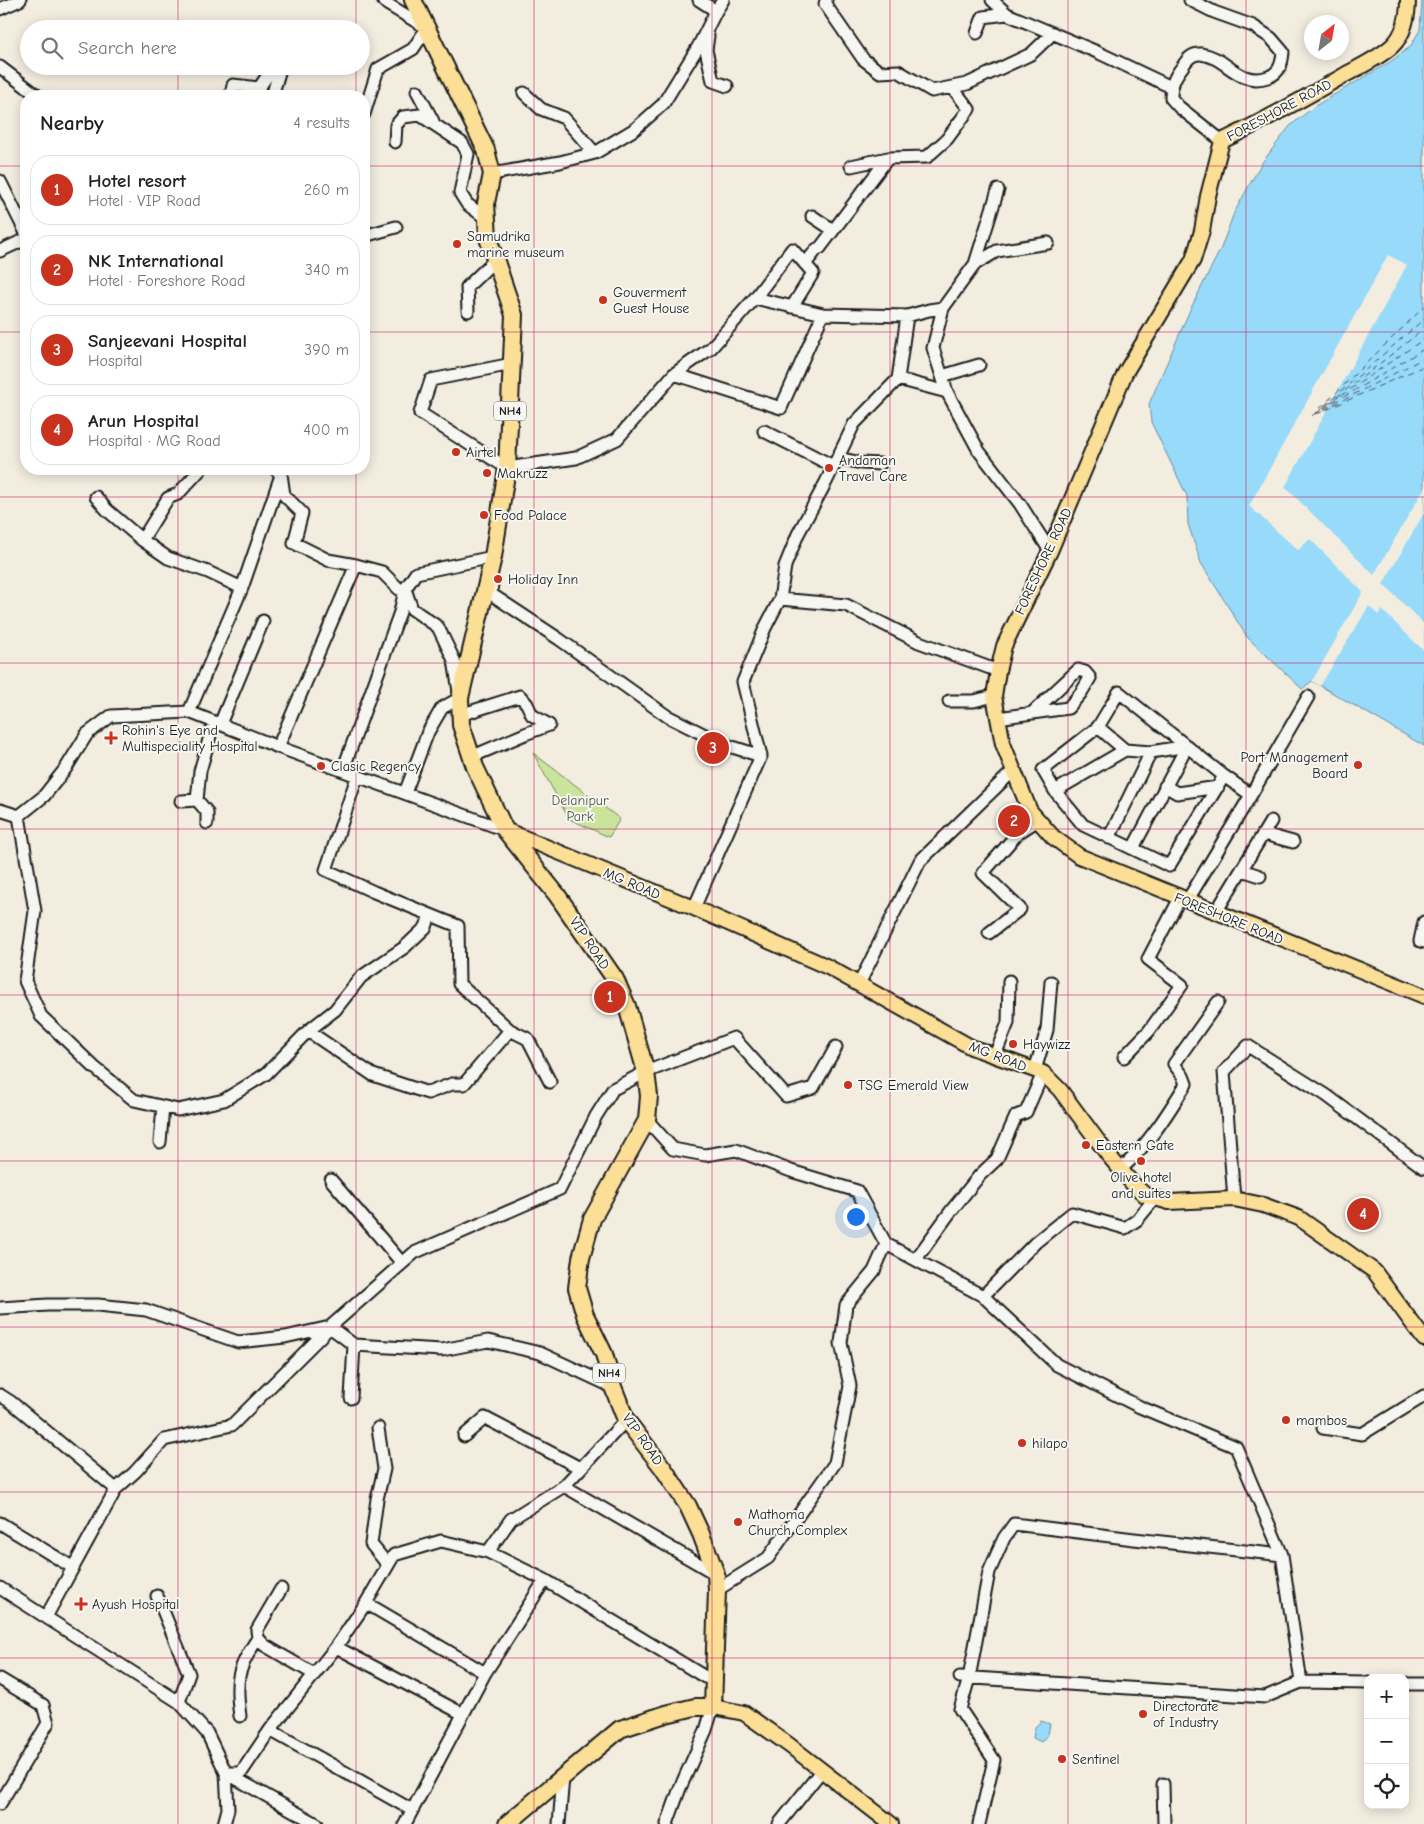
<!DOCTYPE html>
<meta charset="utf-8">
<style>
:root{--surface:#fff;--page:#f6f6f6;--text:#222;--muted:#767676;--line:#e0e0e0;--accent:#c8321e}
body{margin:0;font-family:"Comic Neue",sans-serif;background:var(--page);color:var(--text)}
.controls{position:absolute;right:15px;bottom:15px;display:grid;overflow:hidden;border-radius:10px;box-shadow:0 2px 12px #0003}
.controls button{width:45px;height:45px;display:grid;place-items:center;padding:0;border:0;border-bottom:1px solid var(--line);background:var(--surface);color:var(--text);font:25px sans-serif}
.compass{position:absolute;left:1304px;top:15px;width:45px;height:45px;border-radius:50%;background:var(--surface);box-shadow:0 2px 12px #0003;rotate:31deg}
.you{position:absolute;left:855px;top:1216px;width:18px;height:18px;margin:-12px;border:4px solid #fff;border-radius:50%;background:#1a73e8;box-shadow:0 0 0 8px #1a73e833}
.badge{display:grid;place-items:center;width:32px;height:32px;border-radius:50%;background:var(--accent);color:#fff;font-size:16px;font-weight:700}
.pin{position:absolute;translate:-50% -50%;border:2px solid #fff;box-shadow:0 1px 5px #0006}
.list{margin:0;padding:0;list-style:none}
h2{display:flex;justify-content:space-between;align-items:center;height:65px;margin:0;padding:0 20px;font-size:21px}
h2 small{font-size:16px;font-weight:400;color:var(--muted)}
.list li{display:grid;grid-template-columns:32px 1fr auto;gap:15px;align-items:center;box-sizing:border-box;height:70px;margin:0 10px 10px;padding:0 10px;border:1px solid var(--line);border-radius:20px}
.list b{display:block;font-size:19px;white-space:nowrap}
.list p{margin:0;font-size:16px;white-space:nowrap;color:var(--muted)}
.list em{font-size:16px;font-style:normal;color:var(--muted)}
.icon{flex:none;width:28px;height:28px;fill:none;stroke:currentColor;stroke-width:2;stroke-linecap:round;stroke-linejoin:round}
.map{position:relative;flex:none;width:1424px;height:1824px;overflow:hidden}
.search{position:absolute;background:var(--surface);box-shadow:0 2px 12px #0003;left:20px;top:20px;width:350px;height:55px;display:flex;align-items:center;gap:12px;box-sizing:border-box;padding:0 18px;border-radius:28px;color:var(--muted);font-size:19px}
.panel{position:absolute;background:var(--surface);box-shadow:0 2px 12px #0003;left:20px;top:90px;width:350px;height:385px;border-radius:20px}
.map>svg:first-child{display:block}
.green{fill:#cae49b;stroke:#73805c}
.water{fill:#98dafa;stroke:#668ea1}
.pier{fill:#f3ede0}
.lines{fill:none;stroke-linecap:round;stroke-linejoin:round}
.ferry{stroke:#41555f;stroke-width:1;stroke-dasharray:6 5;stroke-linecap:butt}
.minor-casing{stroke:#1c1c1c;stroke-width:15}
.major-casing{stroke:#1c1c1c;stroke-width:18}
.highway-casing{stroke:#1c1c1c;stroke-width:20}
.minor{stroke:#f6f6f2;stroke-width:11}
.major{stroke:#fbdf96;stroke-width:14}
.highway{stroke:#fbdf96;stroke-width:16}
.grid{fill:none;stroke:#c2185b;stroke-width:1;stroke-opacity:0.55}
.poi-dot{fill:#c8321e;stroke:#f6f6f2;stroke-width:2}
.labels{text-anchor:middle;stroke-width:4;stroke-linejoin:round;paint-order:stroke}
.shield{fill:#f6f6f2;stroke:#5d5d5c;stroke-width:1}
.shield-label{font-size:12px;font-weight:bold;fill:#1c1c1c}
.street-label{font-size:14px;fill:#1c1c1c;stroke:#f6f6f2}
.poi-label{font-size:14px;fill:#1c1c1c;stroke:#f6f6f2;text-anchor:start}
.park-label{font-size:14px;fill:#505842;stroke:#f6f6f2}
</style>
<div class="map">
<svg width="1424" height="1824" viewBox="0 0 1424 1824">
<rect width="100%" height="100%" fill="#f3ede0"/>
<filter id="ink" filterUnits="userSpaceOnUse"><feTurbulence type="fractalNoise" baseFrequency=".02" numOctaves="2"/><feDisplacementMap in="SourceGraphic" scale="10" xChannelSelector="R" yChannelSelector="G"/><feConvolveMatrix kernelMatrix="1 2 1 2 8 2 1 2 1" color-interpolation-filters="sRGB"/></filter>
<g filter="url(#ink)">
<path class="green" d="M533 753 620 819 609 837 569 819Z"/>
<path class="water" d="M1422 0H1424V746L1312 681 1302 689 1247 637 1201 563 1188 524 1187 496 1151 422 1149 404 1189 312 1221 248 1234 213 1261 164 1290 126 1315 106 1390 62 1410 47 1420 30Z
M1041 1721 1050 1724 1048 1734 1041 1742 1033 1738 1035 1727Z"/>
<path class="pier" d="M1388 255 1407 265 1285 487 1374 575 1424 489V513L1383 584 1424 624V651L1382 610 1378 615 1369 606 1320 686 1312 681 1363 592 1310 539 1298 550 1249 506Z"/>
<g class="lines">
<path class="ferry" d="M1324 406 1424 319
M1323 408 1424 339
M1324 410 1424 358
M1319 411 1424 329
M1315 414 1424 349
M1317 414 1424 366
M1312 416 1424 307"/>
<g class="minor-casing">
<path id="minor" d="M699 0 716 11 723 0
M826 0 825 4 863 59 880 72 898 71 932 91 967 84 1031 54 1053 33
M992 0 1007 14 1097 52 1171 87
M1190 0 1214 12 1253 26 1271 38 1283 52C1282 63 1280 73 1268 77 1238 87 1227 57 1201 54 1192 53 1187 59 1183 66 1175 76 1171 84 1171 98L1179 107 1222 141
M0 9 20 0
M977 33 983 17 1007 14
M708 36 706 50 713 81 727 86
M0 67 38 96
M417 91 433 121
M524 93 541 109 564 118 595 153
M231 96 233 85 259 88 274 66
M272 96 281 66
M364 114 378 69 413 49 427 28 387 4 383 0
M395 142 396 125 403 117 420 115 462 143 468 154 460 193 467 204 487 219
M851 166 888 158
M492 174 560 162 595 153 635 129 663 104 698 47 716 11
M0 181 26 233
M998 190 975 264 943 308 933 348 947 392 979 451 1020 504 1050 551
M812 216 833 230
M364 236 396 227
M0 251 26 239
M805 264 817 249 820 248 888 158 927 157 947 139 969 109 952 87
M975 264 997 251 1048 243
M755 298 792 249 813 273 792 307
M943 308 929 310 907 316 898 379 947 392
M468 311 467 287 496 259
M512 364 431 380 420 413 507 468 576 458 617 439 674 374 711 348 755 298 823 314 907 316
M674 374 781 408 823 314
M942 376 979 365
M764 431 833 466
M836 461 843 459 861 463 880 464
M275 469 281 474 284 495 302 513 294 543 328 560 356 565 382 572 399 589H405L416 573 493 557V561
M96 497 107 510 142 540 168 558 208 572 242 588
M142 540 168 498 178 494 201 469
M492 582 491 594 559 639 667 716 723 744 761 756 694 908
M780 599 846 605 919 642 998 671
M949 701H974L994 696
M189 712 242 588 280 478
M460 715 520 696 527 704 532 715 549 725 525 734 471 757
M998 718 1068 708 1081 693 1090 678 1085 672 1078 670 1032 713
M220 724 263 621
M1098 727 1125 750
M278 747 356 565
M761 756 743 682 765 628 780 599 785 566 798 534 826 482 854 424 898 379
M343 770 400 612 405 590
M1224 776 1169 866 1083 825 1055 791 1043 770 1098 727 1119 692 1224 776 1251 795
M357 777 326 870 374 892 458 926 459 984 510 1030 528 1039 550 1082
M1165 786 1177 793 1218 787
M1055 791 1125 750 1151 752 1187 746
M405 793 428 732 442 708 460 698 454 660 438 627 412 609 405 589
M197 800 200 771 214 722
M181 801 197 800 207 812V823
M0 810 19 816
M505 830 278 747 189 712 111 716 87 734 66 768 44 796 19 816 35 911 25 981 41 1016 94 1067 134 1100 178 1110 224 1100 266 1074 308 1031 373 1075 428 1093 452 1084H464L510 1030
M1264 834 1293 842
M1109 838 1151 752
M1133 848 1187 746
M1242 870 1260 876
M1187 901 1251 795 1308 697
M1216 912 1271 821
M1424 922 1420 941 1424 942
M989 933 1020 909 983 873 1018 833 1038 820
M859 984 920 861 1014 770
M308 1031 335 1010 361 977 405 947 426 927 430 915
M995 1055 1008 1023 1009 981
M1124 1057 1149 1031 1182 985 1148 959 1180 898
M1035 1070 1047 1030 1051 982
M647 1120 673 1149 705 1155 736 1150 791 1171 857 1191 886 1244
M160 1142 163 1107
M1120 1170C1148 1145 1167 1115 1186 1084L1183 1076 1174 1064 1218 1002
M331 1180 402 1263
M1234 1199 1224 1072 1248 1046 1326 1095 1424 1168
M916 1259 951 1211 980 1175 997 1159 1016 1116 1026 1112 1043 1073
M983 1296 1036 1242 1072 1213 1125 1228 1137 1220 1155 1198
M0 1308 48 1305H98L146 1310 238 1342 285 1337 330 1327 414 1253 560 1189 596 1116 613 1089 646 1072 734 1038 786 1096 813 1088 836 1047
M0 1395 11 1402 116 1489
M351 1398 354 1345
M378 1428 384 1469 377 1499 371 1544 388 1565
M1323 1428 1362 1434 1424 1396
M464 1436 485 1418 580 1468
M564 1486 626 1420
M0 1523 72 1567
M488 1552 511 1519 564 1486 716 1574
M0 1588 179 1702 207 1733 226 1773 317 1824
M281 1589 257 1630 258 1638 264 1645 314 1674
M717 1590 768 1558 835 1463 850 1386 841 1343 846 1305 874 1271 886 1244 983 1296 1057 1365 1140 1407 1236 1447 1282 1555 1301 1682
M157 1596 189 1674 179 1702
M366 1603 485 1673
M46 1617 116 1489 135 1472 164 1440 232 1425 330 1327 354 1345 442 1350 488 1341 540 1353 613 1387
M336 1647 463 1714
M960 1677 1265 1697 1301 1682 1368 1683
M0 1679 43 1705 48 1723 0 1804
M1405 1684H1424
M240 1716C235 1680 237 1669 258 1638
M270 1730 412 1810
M1163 1784 1164 1824
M224 1824 228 1809 226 1773H241L270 1730 336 1647 366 1603 394 1555 441 1541 488 1552 545 1580 705 1677 715 1679
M405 1824 485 1673 545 1580
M559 1824 563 1777
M667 1824 680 1788 706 1730 713 1707
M779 1824 822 1770
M979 1824 994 1760 960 1709 969 1678 989 1572 1004 1538 1014 1524 1134 1539 1282 1555"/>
</g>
<g class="major-casing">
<path id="major" d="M1408 0C1408 16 1404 35 1392 46 1379 58 1359 67 1343 76 1303 99 1263 121 1222 141L1208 196 1202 231 1193 260 1125 373 1050 551 1004 646 998 671 994 696 1003 744 1030 811 1053 837 1079 856 1424 996
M505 830 694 908 828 967 971 1047 1043 1073 1060 1090 1109 1156 1132 1183 1145 1195 1169 1202 1234 1199 1263 1205 1299 1218 1374 1271 1424 1339
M713 1707 744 1713 789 1745 891 1824"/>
</g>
<g class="highway-casing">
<path id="highway" d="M413 0 486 150 492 174 486 203 488 238 514 315 507 468 493 557 460 698 461 725 475 767 505 830 557 895 615 979 627 1006 646 1072 649 1096 647 1120 592 1219 581 1258 577 1288 585 1315 604 1354 613 1387 626 1420 663 1468 688 1506 701 1534 716 1574 717 1590 713 1707H695L666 1714 620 1729 507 1824"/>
</g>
<use href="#minor" class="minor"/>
<use href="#major" class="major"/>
<use href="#highway" class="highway"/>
</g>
</g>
<path class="grid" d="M178 0V29M356 0V29M534 0V1824M712 0V1824M890 0V1824M1068 0V1824M1246 0V1824M178 66V96M356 66V96M0 166H26M364 166H1424M0 332H26M364 332H1424M178 469V1824M356 469V1824M0 497H1424M0 663H1424M0 829H1424M0 995H1424M0 1161H1424M0 1327H1424M0 1492H1424M0 1658H1424"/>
<g class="poi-dot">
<circle cx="457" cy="244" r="5"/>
<circle cx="603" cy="300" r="5"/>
<circle cx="456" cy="452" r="5"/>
<circle cx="829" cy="468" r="5"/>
<circle cx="487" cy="473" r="5"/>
<circle cx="484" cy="515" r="5"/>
<circle cx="498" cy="579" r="5"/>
<path d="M108.5 730.5h5v5h5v5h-5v5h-5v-5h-5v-5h5z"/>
<circle cx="1358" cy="765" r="5"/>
<circle cx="321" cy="766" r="5"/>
<circle cx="1013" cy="1044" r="5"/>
<circle cx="848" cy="1085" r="5"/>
<circle cx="1086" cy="1145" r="5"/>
<circle cx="1141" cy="1161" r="5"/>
<circle cx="1286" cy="1420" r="5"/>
<circle cx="1022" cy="1443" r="5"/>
<circle cx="738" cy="1522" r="5"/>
<path d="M78.5 1596.5h5v5h5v5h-5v5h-5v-5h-5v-5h5z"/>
<circle cx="1143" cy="1714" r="5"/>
<circle cx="1062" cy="1759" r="5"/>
</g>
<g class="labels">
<g class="shield">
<rect x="494" y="401.5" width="32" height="19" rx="4"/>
<rect x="593" y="1363.5" width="32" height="19" rx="4"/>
</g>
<g class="shield-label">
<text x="510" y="415">NH4</text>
<text x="609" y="1377">NH4</text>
</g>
<g class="street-label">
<text transform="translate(1279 110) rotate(-28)" y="5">FORESHORE ROAD</text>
<text transform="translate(1043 561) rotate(-65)" y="5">FORESHORE ROAD</text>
<text transform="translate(632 883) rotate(23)" y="5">MG ROAD</text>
<text transform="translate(1229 918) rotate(22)" y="5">FORESHORE ROAD</text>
<text transform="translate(590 943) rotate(56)" y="5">VIP ROAD</text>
<text transform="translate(998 1056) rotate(21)" y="5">MG ROAD</text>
<text transform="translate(643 1439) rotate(55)" y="5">VIP ROAD</text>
</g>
<g class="poi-label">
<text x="467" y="241">Samudrika<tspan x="467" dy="16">marine museum</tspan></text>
<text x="613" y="297">Gouverment<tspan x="613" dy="16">Guest House</tspan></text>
<text x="466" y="457">Airtel</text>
<text x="839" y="465">Andaman<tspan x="839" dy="16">Travel Care</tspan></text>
<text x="497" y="478">Makruzz</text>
<text x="494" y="520">Food Palace</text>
<text x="508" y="584">Holiday Inn</text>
<text x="122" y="735">Rohin's Eye and<tspan x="122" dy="16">Multispeciality Hospital</tspan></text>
<text x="1348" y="762" text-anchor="end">Port Management<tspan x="1348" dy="16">Board</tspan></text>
<text x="331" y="771">Clasic Regency</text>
<text x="1023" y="1049">Haywizz</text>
<text x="858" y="1090">TSG Emerald View</text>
<text x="1096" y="1150">Eastern Gate</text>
<text x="1141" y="1182" text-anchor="middle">Olive hotel<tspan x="1141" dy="16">and suites</tspan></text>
<text x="1296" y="1425">mambos</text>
<text x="1032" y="1448">hilapo</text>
<text x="748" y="1519">Mathoma<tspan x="748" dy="16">Church Complex</tspan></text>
<text x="92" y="1609">Ayush Hospital</text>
<text x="1153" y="1711">Directorate<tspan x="1153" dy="16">of Industry</tspan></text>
<text x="1072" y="1764">Sentinel</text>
</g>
<g class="park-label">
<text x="580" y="805">Delanipur<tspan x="580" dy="16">Park</tspan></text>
</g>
</g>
</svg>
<div class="controls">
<button>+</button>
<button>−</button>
<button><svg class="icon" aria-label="locate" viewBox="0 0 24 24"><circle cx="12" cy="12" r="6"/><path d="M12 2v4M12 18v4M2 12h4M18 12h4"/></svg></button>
</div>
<svg class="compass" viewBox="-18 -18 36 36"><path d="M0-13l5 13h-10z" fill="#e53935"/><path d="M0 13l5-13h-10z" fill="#767676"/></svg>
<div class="you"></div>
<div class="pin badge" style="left:610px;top:997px">1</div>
<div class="pin badge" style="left:1014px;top:821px">2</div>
<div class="pin badge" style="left:713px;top:748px">3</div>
<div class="pin badge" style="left:1363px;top:1214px">4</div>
<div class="search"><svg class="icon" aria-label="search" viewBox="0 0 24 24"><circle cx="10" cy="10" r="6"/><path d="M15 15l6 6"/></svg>Search here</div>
<section class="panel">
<h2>Nearby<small>4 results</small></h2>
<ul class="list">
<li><span class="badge">1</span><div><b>Hotel resort</b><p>Hotel · VIP Road</p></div><em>260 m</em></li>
<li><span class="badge">2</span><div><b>NK International</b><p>Hotel · Foreshore Road</p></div><em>340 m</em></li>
<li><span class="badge">3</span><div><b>Sanjeevani Hospital</b><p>Hospital</p></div><em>390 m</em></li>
<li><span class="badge">4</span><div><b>Arun Hospital</b><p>Hospital · MG Road</p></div><em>400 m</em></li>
</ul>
</section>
</div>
